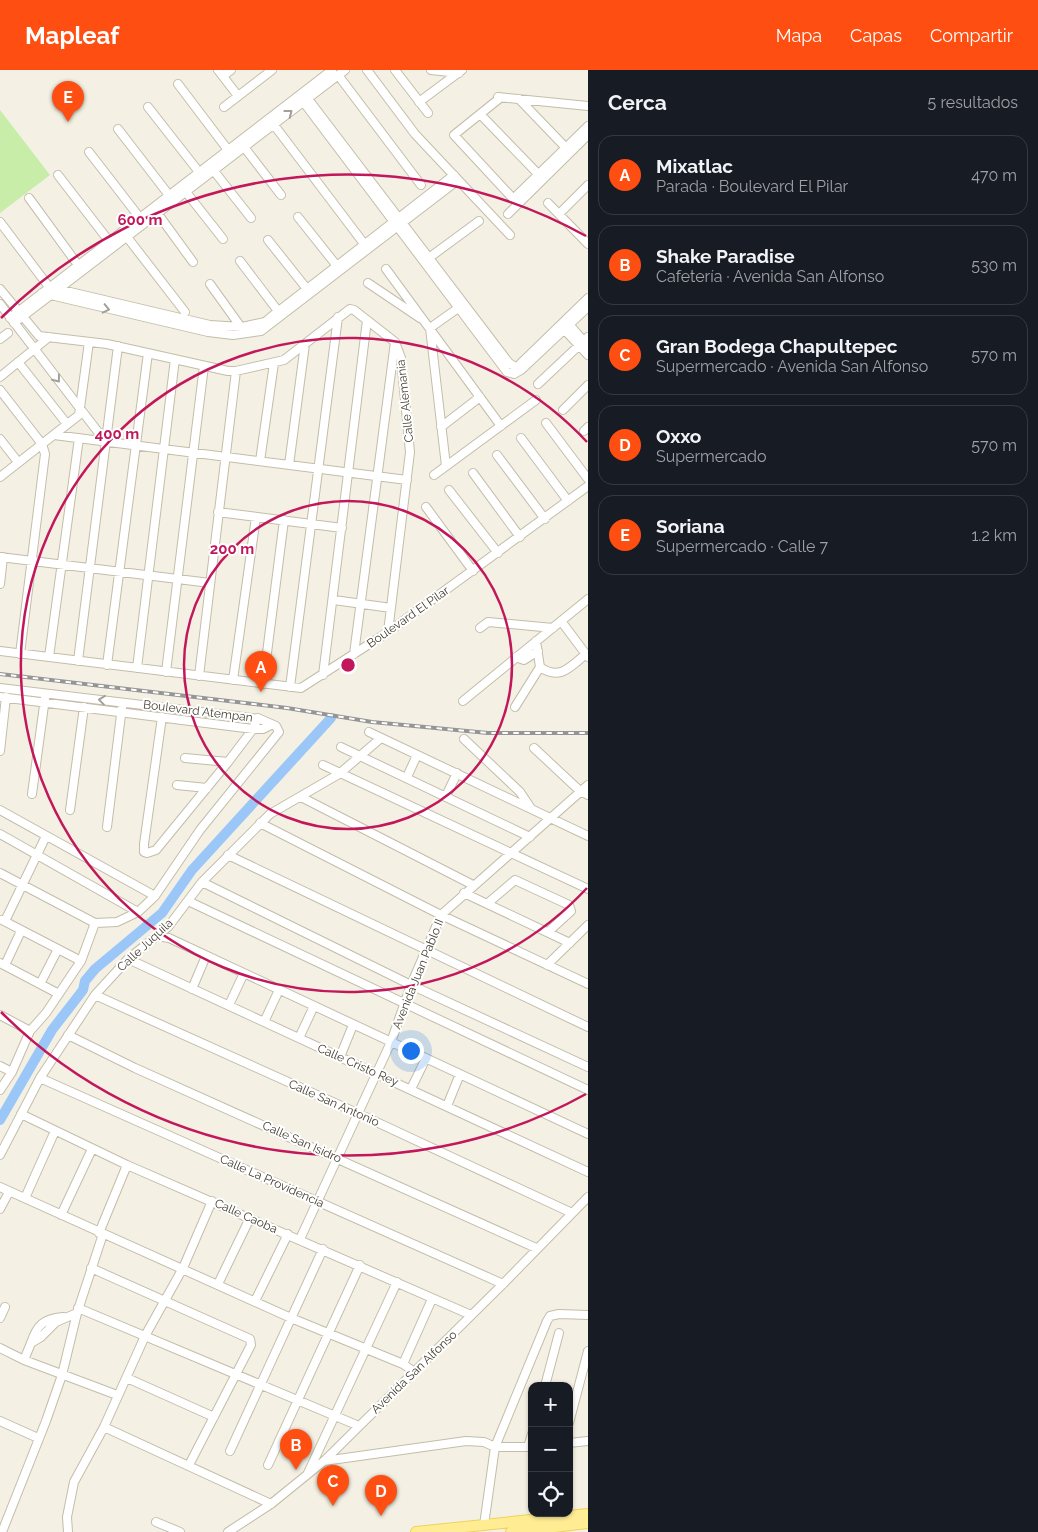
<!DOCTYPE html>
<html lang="es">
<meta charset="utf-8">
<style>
:root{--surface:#171b24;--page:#20242c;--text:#f1f3f6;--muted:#9ea1a6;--line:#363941;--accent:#ff4e11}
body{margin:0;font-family:Raleway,sans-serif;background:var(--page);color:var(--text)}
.controls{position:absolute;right:15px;bottom:15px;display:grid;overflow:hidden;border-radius:10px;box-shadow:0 1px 4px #0004}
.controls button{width:45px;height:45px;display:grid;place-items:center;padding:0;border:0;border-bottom:1px solid var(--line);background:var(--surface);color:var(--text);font:25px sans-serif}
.you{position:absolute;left:410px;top:980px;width:18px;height:18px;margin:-12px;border:4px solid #fff;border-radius:50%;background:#1a73e8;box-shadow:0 0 0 8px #1a73e833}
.badge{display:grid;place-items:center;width:32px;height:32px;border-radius:50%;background:var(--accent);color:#fff;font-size:16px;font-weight:700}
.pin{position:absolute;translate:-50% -41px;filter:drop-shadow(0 1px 2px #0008)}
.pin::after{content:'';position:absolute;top:26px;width:18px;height:15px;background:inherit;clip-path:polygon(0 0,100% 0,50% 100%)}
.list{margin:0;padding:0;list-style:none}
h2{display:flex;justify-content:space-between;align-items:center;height:65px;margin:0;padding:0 20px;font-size:21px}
h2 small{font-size:16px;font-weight:400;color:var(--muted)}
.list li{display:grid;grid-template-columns:32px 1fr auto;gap:15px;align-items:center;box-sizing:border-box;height:80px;margin:0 10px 10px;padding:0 10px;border:1px solid var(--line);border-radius:15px}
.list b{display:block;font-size:19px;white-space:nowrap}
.list p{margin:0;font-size:16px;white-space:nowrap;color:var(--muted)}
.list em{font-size:16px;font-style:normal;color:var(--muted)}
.icon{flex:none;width:28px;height:28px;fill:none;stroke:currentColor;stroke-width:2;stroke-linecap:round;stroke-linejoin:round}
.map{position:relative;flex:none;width:588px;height:1462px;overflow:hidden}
header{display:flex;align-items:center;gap:30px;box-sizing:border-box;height:70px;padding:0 25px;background:var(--accent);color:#fff}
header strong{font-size:24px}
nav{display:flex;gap:28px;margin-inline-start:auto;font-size:18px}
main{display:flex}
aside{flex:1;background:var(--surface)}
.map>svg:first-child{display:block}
.green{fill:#c7eda9}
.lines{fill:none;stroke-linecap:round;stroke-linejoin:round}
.river{stroke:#9ac7f7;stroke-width:10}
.minor-casing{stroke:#c3bda9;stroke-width:10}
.major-casing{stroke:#efd257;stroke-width:12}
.minor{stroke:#fff;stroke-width:8}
.major{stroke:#ffec93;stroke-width:10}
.rail-casing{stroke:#959595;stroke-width:4}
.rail{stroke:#fff;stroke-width:2;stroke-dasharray:5.5;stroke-linecap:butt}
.oneway{stroke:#a3a09a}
.ring{fill:none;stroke:#c2185b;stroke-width:2.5}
.labels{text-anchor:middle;stroke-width:4;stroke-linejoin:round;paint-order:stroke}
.street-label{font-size:12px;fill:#474134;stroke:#fff}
.centre{fill:#c2185b;stroke:#fff;stroke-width:2.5}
.ring-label{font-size:15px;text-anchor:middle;font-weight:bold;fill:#c2185b;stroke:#fff;stroke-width:4;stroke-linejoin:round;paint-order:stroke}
</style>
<header>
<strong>Mapleaf</strong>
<nav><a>Mapa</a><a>Capas</a><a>Compartir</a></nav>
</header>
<main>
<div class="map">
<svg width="588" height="1462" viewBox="0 0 588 1462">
<rect width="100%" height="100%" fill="#f4f1e4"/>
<path class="green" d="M0 40 50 105 0 143Z"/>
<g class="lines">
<path class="river" d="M0 1050 52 960 83 920 85 911 95 899 162 843 192 800 331 648"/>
<g class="minor-casing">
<path id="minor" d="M218 0 238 26
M367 0 415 64 510 165
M395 0 428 43
M431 0 459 3
M338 5 421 115
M223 6 231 0
M178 14 228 80
M305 25 509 293 514 296
M299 26 507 302 514 304 521 300 588 237
M498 27 588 36
M500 28 454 65 518 134
M519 29 569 81
M419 32 462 0
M148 37 199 102
M224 37 272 0
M480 44 541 107
M274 55 365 175
M118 59 172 129
M244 77 281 125
M89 82 140 148
M214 101 251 148
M58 105 112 175
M186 122 223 169
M29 128 78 195
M513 129 588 56
M548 133 588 174
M158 144 193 192
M508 144 588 65
M559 144 588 115
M298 147 337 196
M0 152 49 217 210 255 242 257 265 252 271 247 454 105
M127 167 185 242
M268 170 307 219
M426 190 479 151
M240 191 281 245
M386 199 501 356
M368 213 420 248
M210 214 243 260
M0 219 39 266 107 274 228 301H236L284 290 350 239 354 240 395 272 401 288 410 382 388 562
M42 223 208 262 233 265 261 261 458 110
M0 234 105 371
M10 248 332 0
M566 251 588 276
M14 253 345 0
M562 257 588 285
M0 269 8 263
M18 292 67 354
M520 294 588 228
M0 307 49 267
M538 314 588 267
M0 320 42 374 45 384 20 584
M563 340 588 315
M546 353 588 409
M441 357 480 327
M584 361 588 357
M54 365 407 410
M521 368 568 431
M0 369 18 392
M497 385 545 449
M260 391 274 293
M289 395 305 274
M446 396 430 258 461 236
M473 403 520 467
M434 405 536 330
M0 407 79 345 89 272
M449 420 498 483
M426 437 473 501
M218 442 342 458
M0 487 210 513
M0 514 3 487
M334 530 391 538
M561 551 588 587
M480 558 488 552 553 558
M0 581 301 618 388 562 588 416
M354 584 395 272
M49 587 79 368
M516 587 524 590 538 581
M78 591 118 276
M107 595 148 283
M540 597C560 611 570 597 586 584
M137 598 175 289
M166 602 204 296
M323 605 367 250
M199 606 236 301
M233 610 256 447
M263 614 284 450
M290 617 338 247
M0 618 260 649 276 656 279 662 200 760 155 826 138 842 117 852 95 853 0 803
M0 627 253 659H263L271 655
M463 631 588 529
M515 637 540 597 536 571
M162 647 144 774V782L147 783 156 780 228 692 253 659 258 648
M369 662 588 766
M464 669 520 722 530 737
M341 677 530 767
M534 678 580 721 588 725
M0 681 6 627
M185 688 228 692
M323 695 588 819
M407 707 417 685
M177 715 207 718
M32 724 45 628
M446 726 457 703
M301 727 473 815
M0 740 155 826
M70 740 84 637
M260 753 441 845 588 914
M107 757 122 637
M0 764 138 842
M228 785 588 957
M202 812 411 915 588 997
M464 823 570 873
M188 831 588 1020
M488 833 515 810 569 835 571 841 548 862
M2 850 81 891
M5 851 46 766
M157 866 169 868 588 1064
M128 889 588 1102
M0 893 59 924
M5 895 21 861
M547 895 588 855
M40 914 58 879
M192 919 206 886
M95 925 357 1043 572 1143
M229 935 244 903
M0 945 30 961
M264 952 279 920
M68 965 135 998 536 1178
M299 968 314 936
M340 987 353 955
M0 996 12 1002
M40 1008 503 1214
M411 1019 426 988
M0 1020 12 1002 30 961 46 943 81 891 95 853
M447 1036 460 1004
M21 1044 127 1095 471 1245
M0 1085 40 1008 95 925 128 889 168 857 202 812 270 744 339 704 381 668
M0 1117 291 1248 403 1294 413 1301
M25 1128 55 1061
M0 1139 9 1122
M61 1145 92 1079
M99 1163 127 1095
M300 1169 391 972 411 915 441 845 588 715
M91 1198 250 1269 251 1275 189 1395
M218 1214 250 1148
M255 1231 288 1164
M78 1238 359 1356
M0 1248 5 1237
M31 1273C37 1255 43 1249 63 1247
M0 1278 24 1290 117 1325
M24 1290 31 1273 41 1267 56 1252 77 1243
M403 1294 432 1229
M127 1308 214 1347
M545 1316 559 1263
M0 1351 38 1368
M569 1353 588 1281
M104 1357 271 1434
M569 1373 588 1371
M528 1377 532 1364
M230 1381 323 1179
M324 1391 466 1371 484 1372 495 1377H532
M268 1395 360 1195
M308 1403 397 1212
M156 1452 180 1462
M484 1455 495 1377 547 1251 550 1246 559 1244 588 1245
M2 1462 46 1351 62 1305 77 1243 103 1164
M68 1462 67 1447 74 1412 104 1357 145 1266 183 1198 212 1131
M228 1462 271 1434 324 1391 503 1214 588 1127"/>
</g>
<g class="major-casing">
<path id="major" d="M416 1462 588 1444
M511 1462 588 1453"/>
</g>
<use href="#minor" class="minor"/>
<use href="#major" class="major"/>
<g class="rail-casing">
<path id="rail" d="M0 604 287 638 372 652 488 663H588"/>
</g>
<use href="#rail" class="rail"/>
</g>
<defs><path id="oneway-chevron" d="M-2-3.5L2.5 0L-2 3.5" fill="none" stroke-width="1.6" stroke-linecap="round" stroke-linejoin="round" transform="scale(1.25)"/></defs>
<g class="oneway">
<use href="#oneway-chevron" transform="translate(289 43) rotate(-37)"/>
<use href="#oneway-chevron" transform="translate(106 239) rotate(13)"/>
<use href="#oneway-chevron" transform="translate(57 309) rotate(52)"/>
<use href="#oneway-chevron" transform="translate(102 630) rotate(-173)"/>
</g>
<g class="ring">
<circle cx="348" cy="595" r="164"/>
<path d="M587 818A327 327 0 1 1 587 372"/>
<path d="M586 1024A491 491 0 0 1 1 942M1 248A491 491 0 0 1 586 166"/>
</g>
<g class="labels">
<g class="street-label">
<text transform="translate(405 331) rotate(-96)" y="4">Calle Alemania</text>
<text transform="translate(408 547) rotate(-35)" y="4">Boulevard El Pilar</text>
<text transform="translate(198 641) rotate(7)" y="4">Boulevard Atempan</text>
<text transform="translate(145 875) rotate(-43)" y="4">Calle Juquila</text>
<text transform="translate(418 904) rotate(-68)" y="4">Avenida Juan Pablo II</text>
<text transform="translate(358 995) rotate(24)" y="4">Calle Cristo Rey</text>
<text transform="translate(334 1033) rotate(24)" y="4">Calle San Antonio</text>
<text transform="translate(302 1072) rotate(24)" y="4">Calle San Isidro</text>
<text transform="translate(272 1111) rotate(24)" y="4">Calle La Providencia</text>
<text transform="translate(246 1146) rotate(24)" y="4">Calle Caoba</text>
<text transform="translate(414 1302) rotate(-44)" y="4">Avenida San Alfonso</text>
</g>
</g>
<circle cx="348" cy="595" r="8" class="centre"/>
<g class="ring-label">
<text x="140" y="155">600 m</text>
<text x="117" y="369">400 m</text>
<text x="232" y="484">200 m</text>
</g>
</svg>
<div class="controls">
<button>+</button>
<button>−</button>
<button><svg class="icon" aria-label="locate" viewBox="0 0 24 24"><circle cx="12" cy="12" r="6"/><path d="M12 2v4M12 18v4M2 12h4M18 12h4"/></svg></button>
</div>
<div class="you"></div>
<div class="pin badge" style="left:261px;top:622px">A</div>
<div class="pin badge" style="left:296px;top:1400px">B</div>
<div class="pin badge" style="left:333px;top:1436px">C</div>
<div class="pin badge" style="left:381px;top:1446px">D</div>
<div class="pin badge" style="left:68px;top:52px">E</div>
</div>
<aside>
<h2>Cerca<small>5 resultados</small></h2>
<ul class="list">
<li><span class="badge">A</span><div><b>Mixatlac</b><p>Parada · Boulevard El Pilar</p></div><em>470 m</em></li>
<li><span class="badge">B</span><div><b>Shake Paradise</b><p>Cafetería · Avenida San Alfonso</p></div><em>530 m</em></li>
<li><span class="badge">C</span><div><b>Gran Bodega Chapultepec</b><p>Supermercado · Avenida San Alfonso</p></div><em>570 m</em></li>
<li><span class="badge">D</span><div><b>Oxxo</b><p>Supermercado</p></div><em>570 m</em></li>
<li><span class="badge">E</span><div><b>Soriana</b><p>Supermercado · Calle 7</p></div><em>1.2 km</em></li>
</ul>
</aside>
</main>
